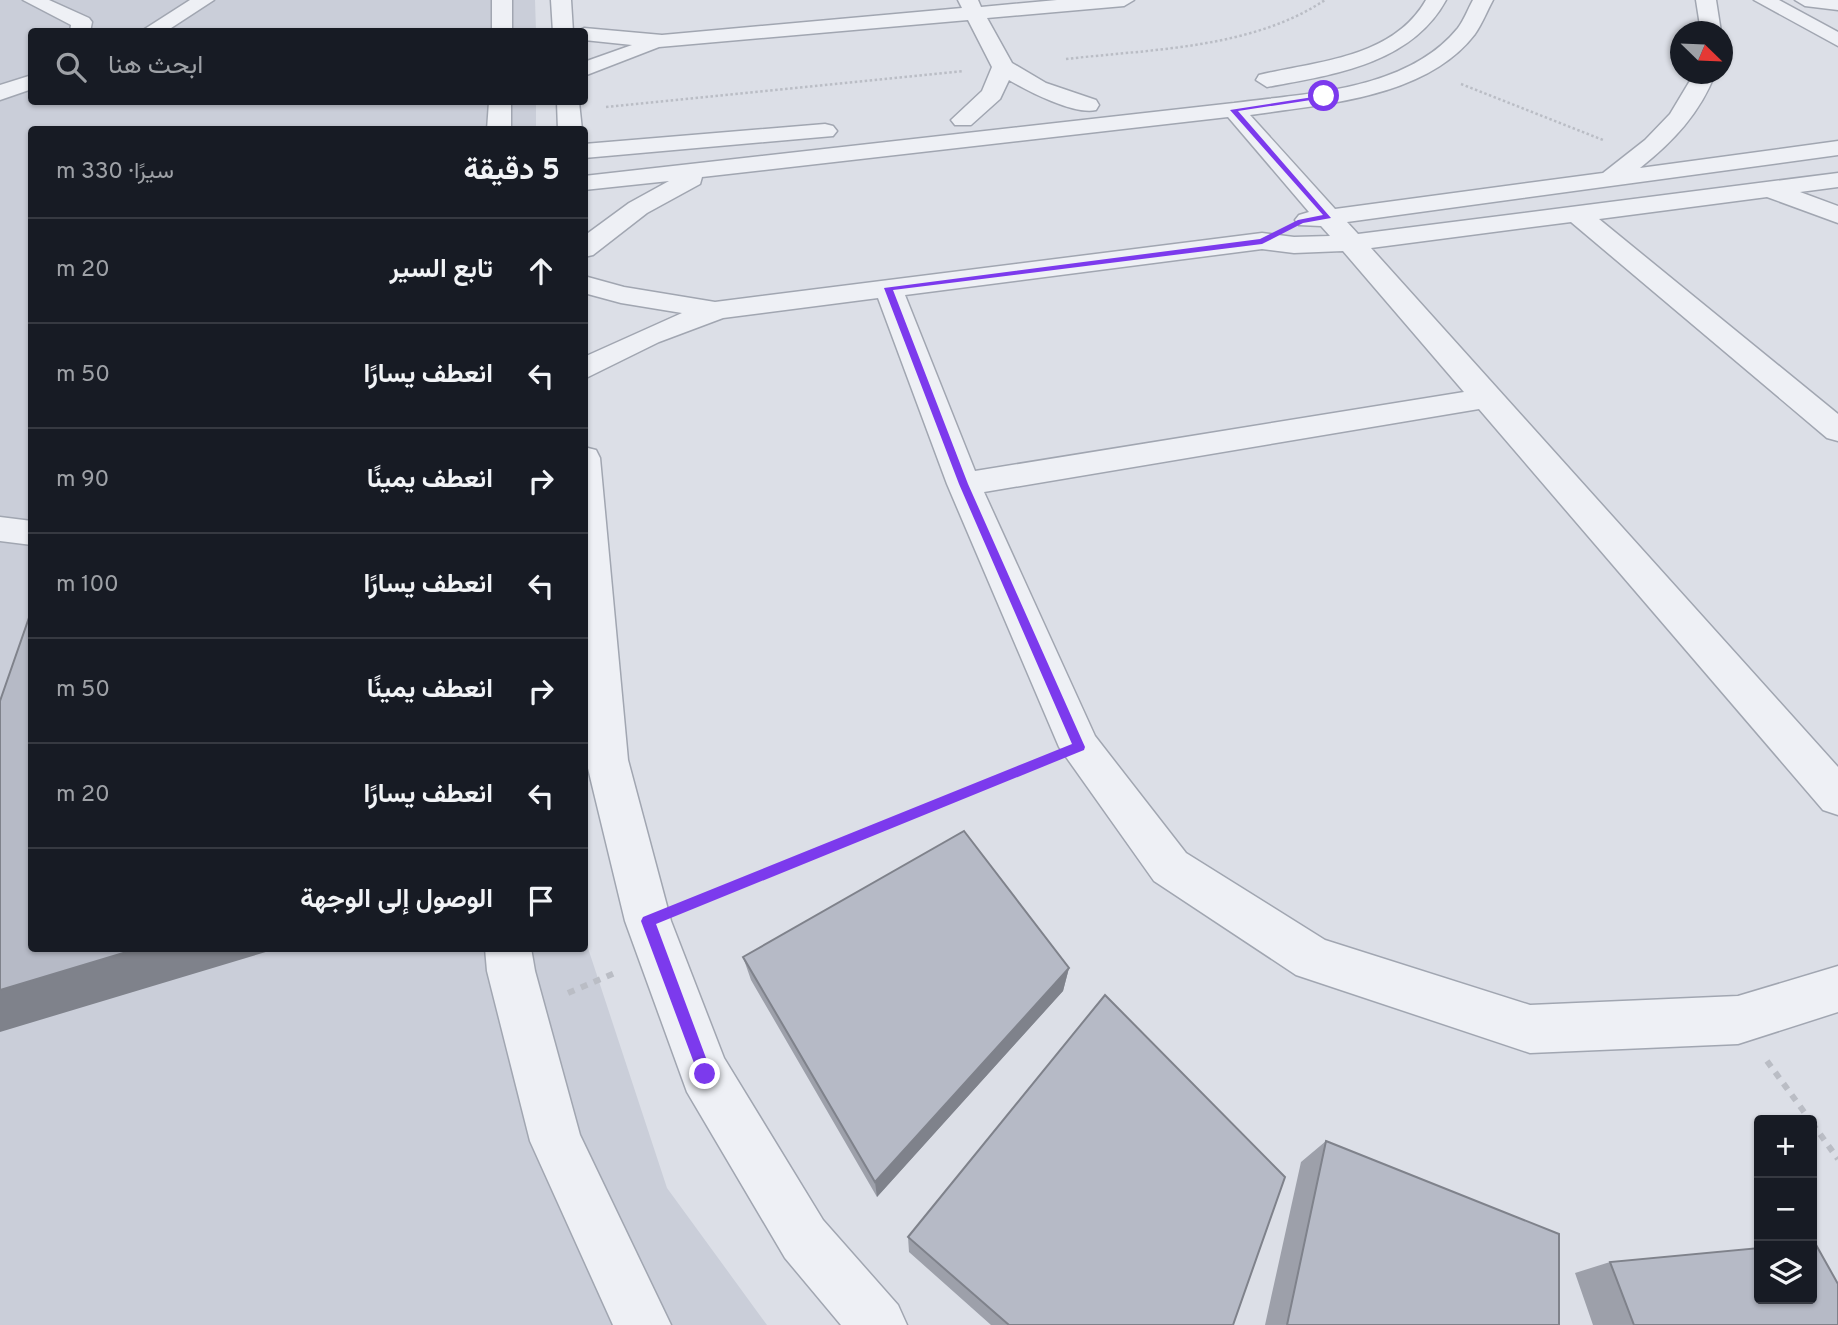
<!DOCTYPE html>
<html lang="ar">
<meta charset="utf-8">
<style>
:root{--surface:#171b24;--page:#242831;--text:#f1f3f6;--muted:#9ea1a6;--line:#363941}
body{margin:0;font-family:Overpass,Vazirmatn,sans-serif;background:var(--page);color:var(--text);direction:rtl}
.controls{position:absolute;right:21px;bottom:21px;display:grid;overflow:hidden;border-radius:7px;box-shadow:0 2px 5px #0004}
.controls button{width:63px;height:63px;display:grid;place-items:center;padding:0;border:0;border-bottom:2px solid var(--line);background:var(--surface);color:var(--text);font:35px sans-serif}
.compass{position:absolute;left:1670px;top:21px;width:63px;height:63px;border-radius:50%;background:var(--surface);box-shadow:0 2px 5px #0004;rotate:113deg}
.stop{position:absolute;width:21px;height:21px;margin:-16px;border:5px solid #7c3aed;border-radius:50%;background:#fff}
.stop.end{background:#7c3aed;border-color:#fff;box-shadow:0 2px 7px #0008}
.list{margin:0;padding:0;list-style:none}
h2{display:flex;justify-content:space-between;align-items:center;height:91px;margin:0;padding:0 28px;font-size:30px}
h2 small{font-size:23px;font-weight:400;color:var(--muted)}
.list li{display:grid;grid-template-columns:46px 1fr auto;gap:21px;align-items:center;box-sizing:border-box;height:105px;padding:0 28px;border-top:2px solid var(--line)}
.list b{display:block;font-size:26px;white-space:nowrap}
.list em{font-size:23px;font-style:normal;color:var(--muted)}
.icon{flex:none;width:38px;height:38px;fill:none;stroke:currentColor;stroke-width:2;stroke-linecap:round;stroke-linejoin:round}
.map{position:relative;flex:none;width:1838px;height:1325px;overflow:hidden;direction:ltr}
.search{position:absolute;background:var(--surface);box-shadow:0 2px 5px #0004;left:28px;top:28px;width:560px;height:77px;display:flex;align-items:center;gap:18px;box-sizing:border-box;padding:0 24px;border-radius:7px;color:var(--muted);font-size:26px}
.panel{position:absolute;background:var(--surface);box-shadow:0 2px 5px #0004;left:28px;top:126px;width:560px;height:826px;border-radius:7px;direction:rtl}
.map>svg:first-child{display:block}
.built{fill:#caced9}
.lines{fill:none;stroke-linecap:round;stroke-linejoin:round}
.minor-casing{stroke:#a1a6b1;stroke-width:3}
.path-far2{stroke:#babdc5;stroke-width:2.5;stroke-dasharray:2.5 2.5;stroke-linecap:butt}
.path-far1{stroke:#babdc5;stroke-width:4.5;stroke-dasharray:5 5;stroke-linecap:butt}
.path{stroke:#babdc5;stroke-width:6;stroke-dasharray:7 7;stroke-linecap:butt}
.minor{fill:#eef0f5;fill-rule:evenodd}
.wall{fill:#9da0aa}
.shaded-wall{fill:#7f828b}
.building{fill:#b6bac6;stroke:#7f828b;stroke-width:2}
.route{fill:#7c3aed}
</style>
<div class="map">
<svg width="1838" height="1325" viewBox="0 0 1838 1325">
<rect width="100%" height="100%" fill="#dcdfe7"/>
<path class="built" d="M0 0H535L536 31 32 32V102H536V129L32 130V948H584L585 939 667 1188 767 1325H0Z"/>
<g class="lines">
<g class="minor-casing">
<path id="minor" d="M23 0H49L89 18 92 22 90 32H70L71 25Z
M190 0H214L165 32H140Z
M492 0H512V32H492Z
M551 0H571L573 32H553Z
M958 0H978L981 7 1057 0H1134L1124 6 987 18 1012 63 1046 83 1096 100 1099 105 1096 110C1074 115 1028 91 1009 80L1000 99 971 125H955L951 120 982 91 992 67 968 20 659 47 584 76V62L632 45 584 40V32H575L584 28 662 35 962 8Z
M1426 0H1446C1411 64 1333 75 1267 87L1256 80 1259 75C1318 61 1393 58 1426 0Z
M1473 0H1493C1487 11 1482 24 1475 34 1426 98 1324 104 1250 115L1335 209 1603 173 1645 140 1670 114 1694 74H1715C1700 113 1673 142 1640 168L1838 141V155L1347 222 1358 234 1838 173V187L1800 192 1838 206V223L1767 197 1599 219 1838 414V441L1827 438 1571 222 1371 248 1838 767V815L1823 810 1479 409 984 492 1095 736 1186 853 1325 940 1530 1005 1738 996 1838 966V1012L1738 1044 1530 1053 1296 975 1154 881 1059 747 947 484 878 298 723 318 659 342 584 379V357L682 313 621 303 584 293V276L624 287 715 302 1262 233 1294 237 1330 236 1321 226 1299 225 1295 220 1299 215 1309 212 1228 117 702 177 700 184 647 213 593 255 584 257V236L629 203 669 181 584 190V176L1234 103C1307 93 1407 91 1458 28 1464 20 1468 9 1473 0ZM1262 249 1294 253 1343 251 1464 392 975 471 905 295Z
M1696 0H1716L1721 32H1701Z
M1754 0H1779L1838 32V46Z
M1795 0H1838V10L1805 6Z
M32 75V89L0 100V85Z
M489 102H511V130H487Z
M557 102H579L582 130H558Z
M825 124 833 126 837 131 833 136 584 158V144Z
M584 447 596 450 600 458 628 760 671 921 724 1058 823 1220 898 1305 907 1325H841L785 1258 687 1092 625 921 586 760Z
M0 517 32 521V545L0 541Z
M485 948H531L535 971 580 1135 671 1325H613L530 1141 487 971Z"/>
</g>
<path class="path-far2" d="M1066 59C1152 49 1251 49 1325 0
M1461 84 1603 140
M606 107 963 71"/>
<path class="path-far1" d="M821 852 1040 763"/>
<path class="path" d="M694 903 825 850
M568 993 615 973
M1767 1061 1810 1120
M1812 1123 1838 1159"/>
<use href="#minor" class="minor"/>
</g>
<path class="wall" d="M743 957 1069 968 1063 991 877 1197 751 980Z
M1326 1141 1559 1325H1265L1301 1162Z
M908 1237 1233 1325H991L909 1252Z
M1610 1262 1838 1325H1593L1575 1273Z"/>
<path class="shaded-wall" d="M140 948H279L0 1032V990Z
M1069 968 1063 991 877 1197 875 1182Z"/>
<path class="building" d="M32 609V948H140L0 990V701Z
M964 831 1069 968 875 1182 743 957Z
M1105 995 1285 1177 1233 1325H1009L908 1237Z
M1326 1141 1559 1234V1325H1287Z
M1812 1243H1815L1838 1284V1325H1634L1610 1262 1759 1248V1299H1812Z"/>
<path class="route" d="M1326 95 1324 98 1238 111 1331 218 1303 223 1262 244 893 290 968 484 1085 747 1084 750 656 924 712 1074 705 1081 700 1079 641 921 643 917 1072 744 959 484 884 288 1260 239 1298 220 1323 215 1230 110Z"/>
</svg>
<div class="controls">
<button>+</button>
<button>−</button>
<button><svg class="icon" aria-label="layers" viewBox="0 0 24 24"><path d="M12 4l9 5-9 5-9-5zM3 14l9 5 9-5"/></svg></button>
</div>
<svg class="compass" viewBox="-18 -18 36 36"><path d="M0-13l5 13h-10z" fill="#e53935"/><path d="M0 13l5-13h-10z" fill="#9ea1a6"/></svg>
<div class="stop" style="left:1324px;top:96px"></div>
<div class="stop end" style="left:705px;top:1074px"></div>
<div class="search"><svg class="icon" aria-label="search" viewBox="0 0 24 24"><circle cx="10" cy="10" r="6"/><path d="M15 15l6 6"/></svg>ابحث هنا</div>
<section class="panel">
<h2>5 دقيقة<small>سيرًا · 330 m</small></h2>
<ul class="list">
<li><svg class="icon" aria-label="ahead" viewBox="0 0 24 24"><path d="M12 20V5M6 11l6-6 6 6"/></svg><div><b>تابع السير</b></div><em>20 m</em></li>
<li><svg class="icon" aria-label="left" viewBox="0 0 24 24"><path d="M17 20v-9H6M10 6l-5 5 5 5"/></svg><div><b>انعطف يسارًا</b></div><em>50 m</em></li>
<li><svg class="icon" aria-label="right" viewBox="0 0 24 24"><path d="M7 20v-9h11M14 6l5 5-5 5"/></svg><div><b>انعطف يمينًا</b></div><em>90 m</em></li>
<li><svg class="icon" aria-label="left" viewBox="0 0 24 24"><path d="M17 20v-9H6M10 6l-5 5 5 5"/></svg><div><b>انعطف يسارًا</b></div><em>100 m</em></li>
<li><svg class="icon" aria-label="right" viewBox="0 0 24 24"><path d="M7 20v-9h11M14 6l5 5-5 5"/></svg><div><b>انعطف يمينًا</b></div><em>50 m</em></li>
<li><svg class="icon" aria-label="left" viewBox="0 0 24 24"><path d="M17 20v-9H6M10 6l-5 5 5 5"/></svg><div><b>انعطف يسارًا</b></div><em>20 m</em></li>
<li><svg class="icon" aria-label="arrive" viewBox="0 0 24 24"><path d="M6 21V4h12l-3 4 3 4H6"/></svg><div><b>الوصول إلى الوجهة</b></div></li>
</ul>
</section>
</div>
